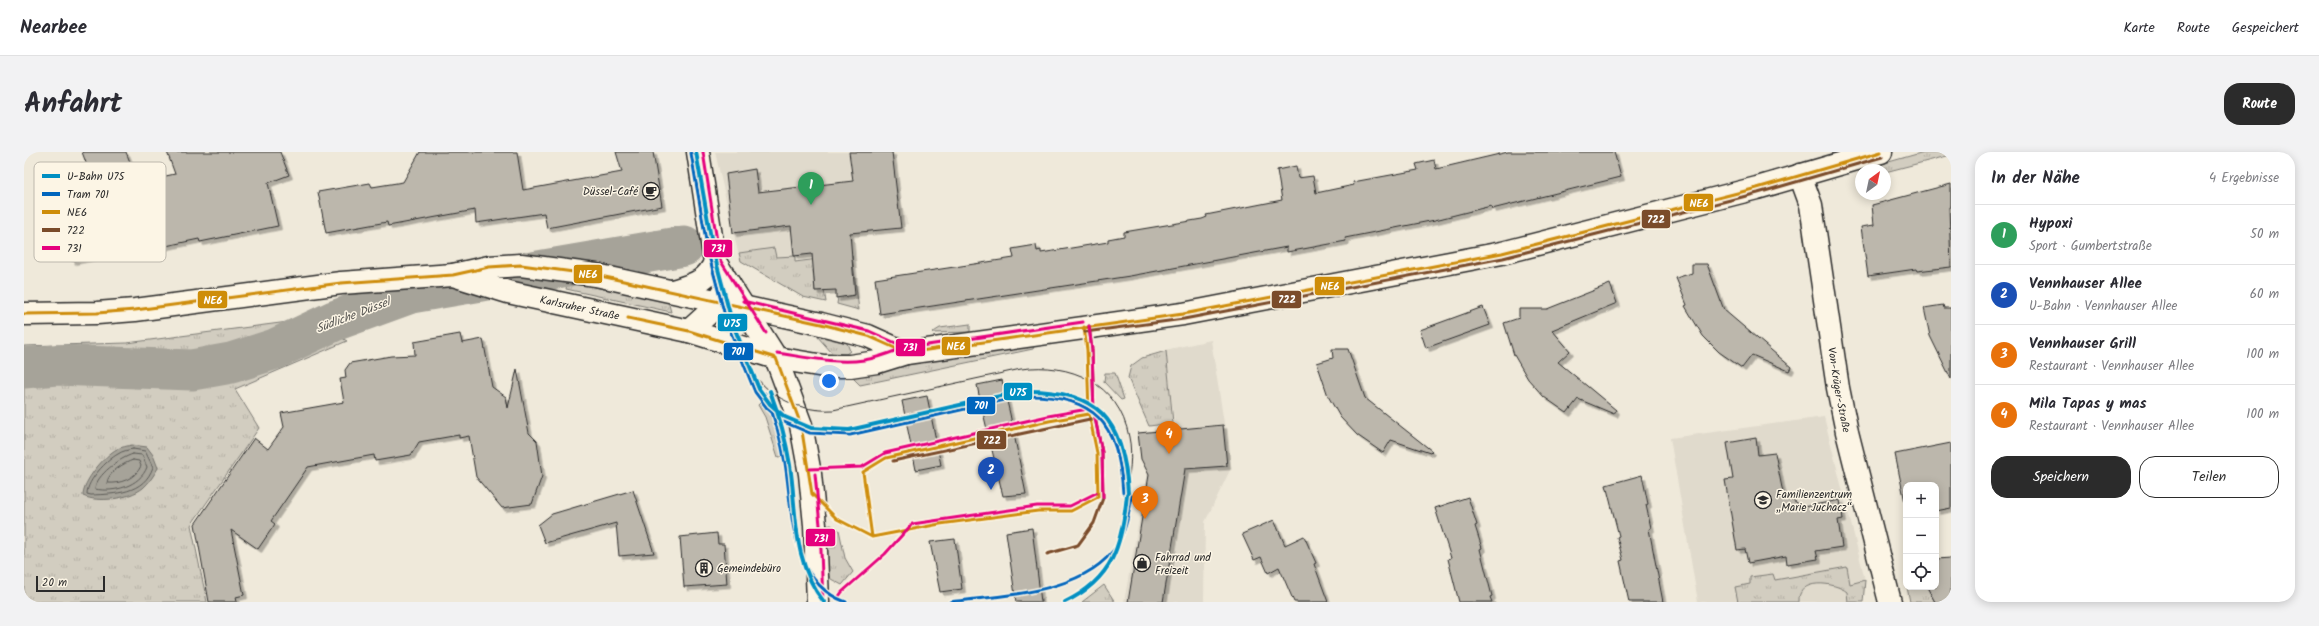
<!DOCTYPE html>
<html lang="de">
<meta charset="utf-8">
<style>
:root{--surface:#fff;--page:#f2f2f3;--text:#2b2b33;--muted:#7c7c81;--line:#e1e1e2;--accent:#2b2b2b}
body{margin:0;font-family:Kalam,sans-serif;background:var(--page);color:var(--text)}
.controls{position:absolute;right:12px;bottom:12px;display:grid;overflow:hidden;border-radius:8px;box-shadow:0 2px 10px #0003}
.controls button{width:36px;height:36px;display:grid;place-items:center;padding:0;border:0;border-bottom:1px solid var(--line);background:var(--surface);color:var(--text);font:20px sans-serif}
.compass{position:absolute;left:1831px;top:12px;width:36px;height:36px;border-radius:50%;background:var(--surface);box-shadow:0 2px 10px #0003;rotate:33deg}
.scale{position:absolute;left:12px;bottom:10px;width:69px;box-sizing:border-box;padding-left:4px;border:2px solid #2b2b2b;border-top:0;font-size:11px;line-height:14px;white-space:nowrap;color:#2b2b2b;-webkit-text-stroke:3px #fcf5e5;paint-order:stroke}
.you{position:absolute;left:805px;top:229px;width:14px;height:14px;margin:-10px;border:3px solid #fff;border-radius:50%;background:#1a73e8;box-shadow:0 0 0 6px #1a73e833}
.badge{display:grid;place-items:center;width:26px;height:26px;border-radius:50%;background:var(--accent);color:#fff;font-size:13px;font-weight:700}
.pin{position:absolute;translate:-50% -33px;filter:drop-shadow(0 1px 2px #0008)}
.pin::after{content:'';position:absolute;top:21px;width:14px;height:12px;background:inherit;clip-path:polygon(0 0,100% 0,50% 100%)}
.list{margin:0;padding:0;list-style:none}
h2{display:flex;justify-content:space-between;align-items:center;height:52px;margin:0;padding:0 16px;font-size:17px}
h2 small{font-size:13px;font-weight:400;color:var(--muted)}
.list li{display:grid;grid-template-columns:26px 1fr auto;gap:12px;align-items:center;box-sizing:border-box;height:60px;padding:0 16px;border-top:1px solid var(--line)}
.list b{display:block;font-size:15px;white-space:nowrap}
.list p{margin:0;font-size:13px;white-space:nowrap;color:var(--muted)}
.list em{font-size:13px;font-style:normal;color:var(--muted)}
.actions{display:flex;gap:8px;padding:12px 16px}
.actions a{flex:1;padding:9px 0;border:1px solid var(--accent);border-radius:16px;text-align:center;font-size:14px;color:var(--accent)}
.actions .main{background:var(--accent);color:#fff}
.icon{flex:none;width:22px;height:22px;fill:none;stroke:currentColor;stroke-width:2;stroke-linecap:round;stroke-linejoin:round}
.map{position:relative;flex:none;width:1927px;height:450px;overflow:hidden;border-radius:16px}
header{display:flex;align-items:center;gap:24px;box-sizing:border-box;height:56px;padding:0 20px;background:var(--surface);border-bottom:1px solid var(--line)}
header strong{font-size:19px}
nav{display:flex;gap:22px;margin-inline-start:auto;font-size:14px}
.intro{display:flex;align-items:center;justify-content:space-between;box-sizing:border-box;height:96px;padding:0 24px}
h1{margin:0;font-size:28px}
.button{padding:10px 18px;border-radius:16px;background:var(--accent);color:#fff;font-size:14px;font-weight:700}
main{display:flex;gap:24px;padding:0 24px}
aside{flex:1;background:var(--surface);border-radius:16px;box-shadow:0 2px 10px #0003}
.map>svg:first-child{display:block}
.built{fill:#e0dacc}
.grass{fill:url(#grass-tufts);stroke:#7e7c76}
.water{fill:#a6a399;stroke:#75736d}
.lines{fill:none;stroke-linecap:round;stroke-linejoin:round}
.shore{stroke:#5c5b57;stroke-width:1}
.river{stroke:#a6a399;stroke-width:41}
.building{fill:#bcb7ac;stroke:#2b2b2b;filter:url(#shadow)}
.street-casing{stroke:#2b2b2b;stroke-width:25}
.secondary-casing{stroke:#2b2b2b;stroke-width:25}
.street{stroke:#fcf5e5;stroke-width:22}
.secondary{stroke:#fcf5e5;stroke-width:22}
.tram{stroke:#2b2b2b;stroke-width:1}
.bus-1-casing{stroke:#fcf5e5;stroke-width:6}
.bus-2-casing{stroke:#fcf5e5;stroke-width:6}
.bus-3-casing{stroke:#fcf5e5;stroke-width:6}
.bus-1{stroke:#ce8d09;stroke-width:3}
.bus-2{stroke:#7a4b2a;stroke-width:3}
.bus-3{stroke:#e5007d;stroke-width:3}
.tram-1-casing{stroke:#fcf5e5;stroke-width:6}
.tram-1{stroke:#0065bd;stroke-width:3}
.metro-1-casing{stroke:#fcf5e5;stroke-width:7}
.metro-1{stroke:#008fc2;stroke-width:4}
.labels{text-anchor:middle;stroke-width:3;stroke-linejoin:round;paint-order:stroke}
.poi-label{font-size:11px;fill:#2b2b2b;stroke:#fcf5e5;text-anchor:start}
.street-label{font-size:11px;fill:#2b2b2b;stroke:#fcf5e5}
.water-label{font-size:12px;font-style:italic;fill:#565552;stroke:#fcf5e5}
.key{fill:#fcf5e5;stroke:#bdb8ad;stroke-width:1}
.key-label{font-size:11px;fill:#2b2b2b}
.line-badge{stroke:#fcf5e5;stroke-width:1.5}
.badge-label{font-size:11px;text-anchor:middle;font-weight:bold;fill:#fff}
</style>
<header>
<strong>Nearbee</strong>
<nav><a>Karte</a><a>Route</a><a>Gespeichert</a></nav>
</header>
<div class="intro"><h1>Anfahrt</h1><a class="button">Route</a></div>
<main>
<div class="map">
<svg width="1927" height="450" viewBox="0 0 1927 450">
<defs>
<pattern id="grass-tufts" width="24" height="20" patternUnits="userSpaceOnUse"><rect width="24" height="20" fill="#d2cdc0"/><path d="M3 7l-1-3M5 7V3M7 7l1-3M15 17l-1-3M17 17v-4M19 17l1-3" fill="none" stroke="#b4b0a5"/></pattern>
<filter id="shadow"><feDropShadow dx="3.5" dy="3.5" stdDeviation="0" flood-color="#0004"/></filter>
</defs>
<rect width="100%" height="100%" fill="#efe9da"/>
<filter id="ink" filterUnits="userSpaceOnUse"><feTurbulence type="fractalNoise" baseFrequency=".025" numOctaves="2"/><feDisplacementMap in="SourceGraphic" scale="8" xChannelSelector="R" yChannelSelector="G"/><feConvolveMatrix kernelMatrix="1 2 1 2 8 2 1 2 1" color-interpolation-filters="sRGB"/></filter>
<g filter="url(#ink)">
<path class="built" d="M691 0H863L868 32H872L884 72 828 84V104L769 106 714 100Z
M1187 188 1207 316 1181 370 1180 450H1100L1125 313 1126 279 1151 276 1141 198Z
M1800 265 1837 411 1841 428 1839 450H1674L1646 286Z"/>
<path class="grass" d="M1900 0H1927V3L1861 20V18L1840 17Z
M750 96 752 105 771 104V110L802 106 789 118 791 139 800 138 802 150 779 145 717 109 715 101Z
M828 104 835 158 813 152 814 145 821 144Z
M549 131 644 149 647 160 542 137 543 132Z
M287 167 323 189 211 237 235 276 167 373 183 450H0V194L103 191Z
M946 172V180L908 181 916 176Z
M793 184 823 191 826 199 822 202 808 201Z
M1011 192 1009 197 836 233 825 222Z
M1142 199 1149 271 1125 274 1104 226 1107 214 1118 206Z
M1081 221H1091L1100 247 1097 248 1080 230Z
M736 251 749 264 759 304 754 305 741 265 734 253Z
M807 373 815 378 821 406 829 420 818 433 807 427 804 423 802 377 803 374Z
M1823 415 1826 432 1841 428 1839 450H1824L1823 440C1811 430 1773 425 1775 450H1714L1711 435 1726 432V425L1749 422 1751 428Z
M1080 433 1091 450H1058Z
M1883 435H1903L1911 450H1886Z"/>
<path class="water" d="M108 293 123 295 129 303 134 316C130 323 125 331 119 336 105 347 74 351 59 344 58 330 81 303 93 297 98 295 103 294 108 293Z"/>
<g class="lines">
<path class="shore" d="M109 297 121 299 129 315C120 342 91 342 67 343L63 342C63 328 83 308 94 302 98 299 104 298 109 297Z
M109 302 118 303 123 315C116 334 90 341 71 337 72 323 96 306 109 302Z
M109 308 115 309 117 314C111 327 96 332 83 331 84 320 100 311 109 308Z"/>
<path class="river" d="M0 216 32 213 168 218 207 211 251 197 310 169 387 141 660 94"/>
</g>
<path class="building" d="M58 0H102L114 30 151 22 143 0H256L265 23 244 31 254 74 176 90 175 87 137 95 136 91 48 109 42 79 65 74 58 41 72 38Z
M396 0H493L499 38 598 20 592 0H629L638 54 523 76 520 61 452 71 451 58 364 74 363 70 302 81 294 40 346 31 348 35 379 30Z
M825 0H868L877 76 826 81 831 143 812 146V138L791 139 788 102 770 104 767 74 709 81 702 22 731 17 734 40 829 29Z
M1484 0H1590L1597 25 1468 57 1467 54 1411 68 1321 86 1322 89 1263 100V95L1106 124 856 162 851 127 990 106 988 97 1012 93 1013 99 1017 98V101L1084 90V87L1100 84V80L1178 67 1183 65 1182 63 1258 48 1253 18 1272 14 1274 26 1289 24 1292 41 1330 33 1329 30 1394 18 1392 12 1410 8 1412 17Z
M1927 32V54L1925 55 1927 115 1893 119 1892 117 1844 124 1837 75 1850 73 1848 53Z
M1668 112H1683L1700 158 1767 215 1765 219 1728 203 1718 216 1695 200 1679 184 1661 154 1663 153 1652 126 1668 121Z
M1586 132 1593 151 1528 178 1546 199 1534 210 1592 258 1590 262 1554 247 1543 261 1520 245 1504 227 1490 203 1480 171 1495 166V157H1523Z
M1919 153 1920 156H1927V227L1906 184 1900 156Z
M1459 155 1466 173 1402 196 1396 178Z
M436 182 438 191 459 187 468 235 482 245 484 256 493 217 505 281 513 289 518 324 508 352 478 356 452 325 445 284 435 286V283L395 290 387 303 351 309 350 303 284 315 247 369 251 372 234 397 207 378 220 443 212 445 213 450H185L171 372 230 286 244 297 260 275 257 261 320 250 316 227 322 226 321 218 326 211 367 204 391 203 390 190Z
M1308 197H1324L1341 246 1408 299 1406 301 1367 288 1359 301 1333 283 1316 265 1304 244 1293 211 1309 206Z
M978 228 986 262 1002 342 979 344 956 248 953 233Z
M903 244 917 313 892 318 878 249Z
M1199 273 1203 314 1161 317 1139 450H1104L1125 323 1117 307 1114 281Z
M1732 286 1734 303 1751 301 1759 341 1779 355 1816 348 1819 367 1814 368 1818 395 1792 399 1794 407 1763 412 1762 404 1724 411 1721 397 1713 398 1701 328 1709 327 1703 291Z
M1927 291V356L1912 359V333H1882V355L1871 302Z
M1618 323 1624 352 1622 353 1627 376 1625 377 1639 450H1605L1596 409 1599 408 1593 385 1595 384 1582 333Z
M609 338 630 401 595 404 592 371 521 391 514 373 528 362Z
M1444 345 1453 373 1451 374 1458 396 1456 397 1468 444 1466 445 1468 450H1435L1424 407 1427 406 1411 356Z
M1250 368 1261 393 1280 384 1292 411 1290 412 1304 450H1270L1255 415 1244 421 1237 405 1230 408 1218 382Z
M1008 376 1017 450H992L982 380Z
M693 381 694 392H700L703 432 660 435 656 385Z
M931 387 938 437 916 440 906 390Z
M1927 406V450H1911L1903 435H1912V407Z"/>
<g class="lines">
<g class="street-casing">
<g id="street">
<path d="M674 0 691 110 752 206 777 273 786 322 791 373 794 450"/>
<path id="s1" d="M1776 23 1787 53 1814 236 1823 280 1866 450"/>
<path d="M649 139C668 133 683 130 691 110"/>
</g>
</g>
<g class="secondary-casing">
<g id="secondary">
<path id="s2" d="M429 123 484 140 665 179 752 206 800 214H826L853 210 882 201 1159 162 1478 101 1733 36 1857 0"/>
<path d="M0 162 73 161 111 158 317 131 429 123 465 115 497 113 572 123 797 172 844 184 882 201"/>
<path d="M665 179 687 159 705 132"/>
</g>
</g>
<use href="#street" class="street"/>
<use href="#secondary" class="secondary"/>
<path class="tram" d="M680 49C687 94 695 137 712 179 717 192 721 206 728 219 745 246 777 260 809 258L997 217C1046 210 1095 231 1105 285 1109 303 1105 324 1103 343"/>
<g class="bus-1-casing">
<path id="bus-1" d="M0 162 73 161 111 158 317 131 429 123 465 115 497 113 572 123 797 172 844 184 882 201 1159 162 1478 101 1733 36 1857 0
M604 166 665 179 752 206 777 273 788 342 813 367 848 385 916 372 1014 359H1047L1074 345
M1060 175 1063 198 1065 262 1073 301 1074 345
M848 385 839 320 862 306 1025 269 1065 262"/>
</g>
<g class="bus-2-casing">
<path id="bus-2" d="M1061 180 1160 167 1479 106 1734 41 1858 5
M869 309 1066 267
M1023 402 1054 393 1070 371 1079 346 1078 300 1070 261 1068 198 1065 174"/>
</g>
<g class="bus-3-casing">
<path id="bus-3" d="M679 0 696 108 742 181
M719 149 845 179 883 196 1059 170
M1065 174 1068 198 1070 261 1078 300 1079 345
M753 201C781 205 811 212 840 208 854 206 868 200 881 195
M786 317 838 315 861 301 1024 264 1064 257
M791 322 796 373 799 450
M813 447 818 440 861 402 888 372 1013 354H1046L1072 341"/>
</g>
<use href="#bus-1" class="bus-1"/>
<use href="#bus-2" class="bus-2"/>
<use href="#bus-3" class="bus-3"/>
<g class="tram-1-casing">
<path id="tram-1" d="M667 1 684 100 703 171 731 240 743 256 758 269 786 281 826 283 999 244C1071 242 1095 271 1099 341
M741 241C750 264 757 287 761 311 769 360 765 430 822 450
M926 450C978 443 1062 442 1093 393 1102 379 1105 360 1108 344"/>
</g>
<use href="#tram-1" class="tram-1"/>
<g class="metro-1-casing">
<path id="metro-1" d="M672 0 689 98 708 170 735 237 746 252 761 265 787 276 825 278 998 239C1074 237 1100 267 1104 341
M746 239C755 263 762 288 766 313 773 361 768 410 800 450
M1041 450C1089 427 1098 393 1103 343"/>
</g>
<use href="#metro-1" class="metro-1"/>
</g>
</g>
<defs>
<g id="cafe-ring" transform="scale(0.9)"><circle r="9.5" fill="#fcf5e5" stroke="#2b2b2b" stroke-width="1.5"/><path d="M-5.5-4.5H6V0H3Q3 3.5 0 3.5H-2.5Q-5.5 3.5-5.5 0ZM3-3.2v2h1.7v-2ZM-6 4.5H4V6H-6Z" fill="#2b2b2b"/></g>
<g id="school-ring" transform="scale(0.9)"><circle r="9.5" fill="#fcf5e5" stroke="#2b2b2b" stroke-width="1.5"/><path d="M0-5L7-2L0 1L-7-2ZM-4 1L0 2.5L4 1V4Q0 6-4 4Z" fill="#2b2b2b"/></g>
<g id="shop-ring" transform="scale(0.9)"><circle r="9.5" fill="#fcf5e5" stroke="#2b2b2b" stroke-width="1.5"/><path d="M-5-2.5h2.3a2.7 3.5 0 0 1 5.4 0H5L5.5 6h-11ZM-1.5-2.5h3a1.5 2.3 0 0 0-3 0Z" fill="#2b2b2b"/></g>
<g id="building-ring" transform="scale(0.9)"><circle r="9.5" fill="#fcf5e5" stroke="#2b2b2b" stroke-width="1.5"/><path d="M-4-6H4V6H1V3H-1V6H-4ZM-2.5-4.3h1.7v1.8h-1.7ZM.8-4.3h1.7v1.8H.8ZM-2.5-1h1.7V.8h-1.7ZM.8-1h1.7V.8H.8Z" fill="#2b2b2b"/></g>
</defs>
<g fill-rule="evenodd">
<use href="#cafe-ring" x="627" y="39"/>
<use href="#school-ring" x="1739" y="348"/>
<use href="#shop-ring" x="1118" y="411"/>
<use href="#building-ring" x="680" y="416"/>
</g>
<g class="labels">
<g class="poi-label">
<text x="614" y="43" text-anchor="end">Düssel-Café</text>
<text x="1752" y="346">Familienzentrum<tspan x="1752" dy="13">„Marie Juchacz“</tspan></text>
<text x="1131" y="409">Fahrrad und<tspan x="1131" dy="13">Freizeit</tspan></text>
<text x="693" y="420">Gemeindebüro</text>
</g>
<g class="street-label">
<text dy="4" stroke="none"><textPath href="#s2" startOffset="131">Karlsruher Straße</textPath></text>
<text dy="4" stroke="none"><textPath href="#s1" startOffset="219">Von-Krüger-Straße</textPath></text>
</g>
<g class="water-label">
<text transform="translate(329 163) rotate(-21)" y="4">Südliche Düssel</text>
</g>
</g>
<rect x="10" y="10" width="132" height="100" rx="6" class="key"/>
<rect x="18" y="22" width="18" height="4" fill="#008fc2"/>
<rect x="18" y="40" width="18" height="4" fill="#0065bd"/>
<rect x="18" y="58" width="18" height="4" fill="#ce8d09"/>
<rect x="18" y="76" width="18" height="4" fill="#7a4b2a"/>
<rect x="18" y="94" width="18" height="4" fill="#e5007d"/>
<g class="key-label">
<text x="43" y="28">U-Bahn U75</text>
<text x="43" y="46">Tram 701</text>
<text x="43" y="64">NE6</text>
<text x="43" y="82">722</text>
<text x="43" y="100">731</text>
</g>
<g class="line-badge">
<rect x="1659" y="41" width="31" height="19" rx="4" fill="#ce8d09"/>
<rect x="1617" y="57" width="30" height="20" rx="4" fill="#7a4b2a"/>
<rect x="679" y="87" width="30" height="19" rx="4" fill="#e5007d"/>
<rect x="549" y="112" width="30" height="20" rx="4" fill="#ce8d09"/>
<rect x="1290" y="124" width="31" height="20" rx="4" fill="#ce8d09"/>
<rect x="1247" y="138" width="31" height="19" rx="4" fill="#7a4b2a"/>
<rect x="173" y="138" width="31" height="19" rx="4" fill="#ce8d09"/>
<rect x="693" y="161" width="31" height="19" rx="4" fill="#008fc2"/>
<rect x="917" y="184" width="30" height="20" rx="4" fill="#ce8d09"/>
<rect x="871" y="186" width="31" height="19" rx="4" fill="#e5007d"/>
<rect x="699" y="190" width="31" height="19" rx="4" fill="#0065bd"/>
<rect x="979" y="230" width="30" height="19" rx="4" fill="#008fc2"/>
<rect x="942" y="244" width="30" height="19" rx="4" fill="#0065bd"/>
<rect x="952" y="278" width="31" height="20" rx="4" fill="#7a4b2a"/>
<rect x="781" y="376" width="31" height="19" rx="4" fill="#e5007d"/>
</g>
<g class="badge-label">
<text x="1675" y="55">NE6</text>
<text x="1632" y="71">722</text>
<text x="694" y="100">731</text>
<text x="564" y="126">NE6</text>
<text x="1306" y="138">NE6</text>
<text x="1263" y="151">722</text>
<text x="189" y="152">NE6</text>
<text x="708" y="175">U75</text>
<text x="932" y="198">NE6</text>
<text x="886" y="199">731</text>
<text x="714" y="203">701</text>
<text x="994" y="244">U75</text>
<text x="957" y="257">701</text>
<text x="968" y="292">722</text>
<text x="797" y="390">731</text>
</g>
</svg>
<div class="controls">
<button>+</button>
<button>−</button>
<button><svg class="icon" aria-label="locate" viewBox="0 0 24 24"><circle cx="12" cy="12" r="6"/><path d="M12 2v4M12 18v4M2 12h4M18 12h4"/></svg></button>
</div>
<svg class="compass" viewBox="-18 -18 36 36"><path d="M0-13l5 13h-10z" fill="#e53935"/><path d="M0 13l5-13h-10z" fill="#7c7c81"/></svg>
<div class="scale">20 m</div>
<div class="you"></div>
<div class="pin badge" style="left:787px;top:53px;background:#2e9e5b">1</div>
<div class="pin badge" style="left:967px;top:338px;background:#1a4fb4">2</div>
<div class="pin badge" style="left:1121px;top:367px;background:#e8710a">3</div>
<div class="pin badge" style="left:1145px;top:302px;background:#e8710a">4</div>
</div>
<aside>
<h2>In der Nähe<small>4 Ergebnisse</small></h2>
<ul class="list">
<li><span class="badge" style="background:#2e9e5b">1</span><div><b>Hypoxi</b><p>Sport · Gumbertstraße</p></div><em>50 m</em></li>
<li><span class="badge" style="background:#1a4fb4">2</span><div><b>Vennhauser Allee</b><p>U-Bahn · Vennhauser Allee</p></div><em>60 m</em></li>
<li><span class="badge" style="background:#e8710a">3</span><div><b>Vennhauser Grill</b><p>Restaurant · Vennhauser Allee</p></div><em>100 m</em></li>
<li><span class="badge" style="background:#e8710a">4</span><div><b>Mila Tapas y mas</b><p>Restaurant · Vennhauser Allee</p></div><em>100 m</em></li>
</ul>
<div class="actions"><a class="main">Speichern</a><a>Teilen</a></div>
</aside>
</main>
